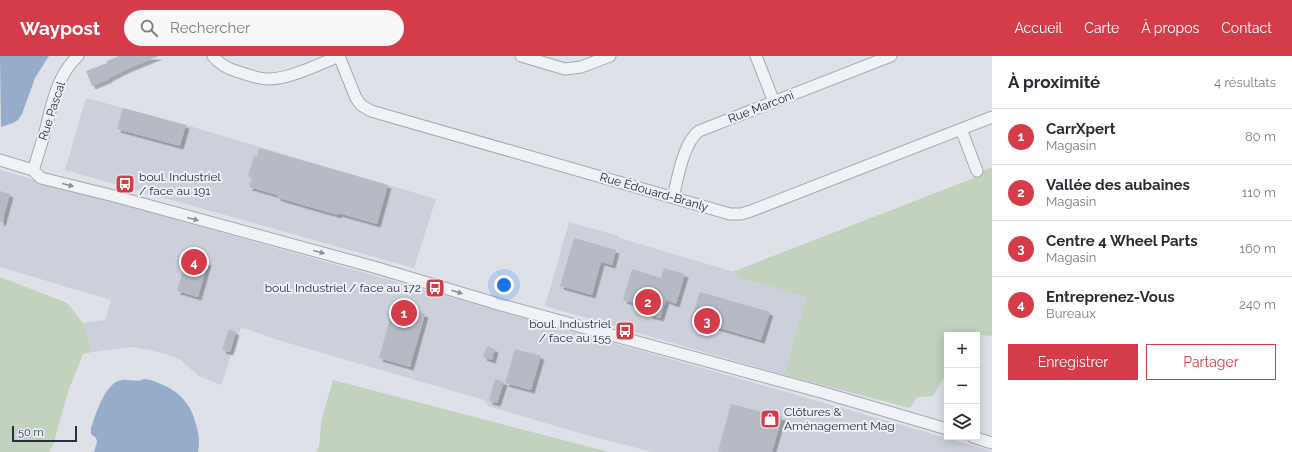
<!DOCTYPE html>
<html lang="fr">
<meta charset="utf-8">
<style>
:root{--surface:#fff;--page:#f7f7f7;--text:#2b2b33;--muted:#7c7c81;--line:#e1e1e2;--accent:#d43c49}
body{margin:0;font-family:Raleway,sans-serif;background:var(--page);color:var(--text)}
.controls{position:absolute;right:12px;bottom:12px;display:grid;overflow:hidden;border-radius:0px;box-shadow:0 2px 10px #0003}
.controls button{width:36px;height:36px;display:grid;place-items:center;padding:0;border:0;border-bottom:1px solid var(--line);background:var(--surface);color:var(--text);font:20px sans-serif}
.scale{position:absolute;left:12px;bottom:10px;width:65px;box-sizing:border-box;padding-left:4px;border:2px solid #262e40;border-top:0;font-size:11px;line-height:14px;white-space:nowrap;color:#262e40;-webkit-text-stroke:3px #edf0f6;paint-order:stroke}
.you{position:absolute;left:504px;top:229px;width:14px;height:14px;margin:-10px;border:3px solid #fff;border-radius:50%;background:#1a73e8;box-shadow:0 0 0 6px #1a73e833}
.badge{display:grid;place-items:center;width:26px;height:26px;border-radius:50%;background:var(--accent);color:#fff;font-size:13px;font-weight:700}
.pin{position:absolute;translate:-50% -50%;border:2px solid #fff;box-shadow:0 1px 4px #0006}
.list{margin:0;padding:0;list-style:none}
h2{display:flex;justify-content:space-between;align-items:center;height:52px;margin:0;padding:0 16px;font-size:17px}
h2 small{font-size:13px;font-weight:400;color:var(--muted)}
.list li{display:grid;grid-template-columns:26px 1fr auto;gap:12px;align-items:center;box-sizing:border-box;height:56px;padding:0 16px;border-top:1px solid var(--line)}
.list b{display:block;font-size:15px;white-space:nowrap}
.list p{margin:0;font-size:13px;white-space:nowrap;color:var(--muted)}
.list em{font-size:13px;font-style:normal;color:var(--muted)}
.actions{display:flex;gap:8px;padding:12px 16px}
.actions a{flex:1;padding:9px 0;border:1px solid var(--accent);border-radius:0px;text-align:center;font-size:14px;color:var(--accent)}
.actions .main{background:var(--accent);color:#fff}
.icon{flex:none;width:22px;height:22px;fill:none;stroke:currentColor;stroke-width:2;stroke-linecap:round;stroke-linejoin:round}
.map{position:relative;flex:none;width:992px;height:396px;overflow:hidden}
header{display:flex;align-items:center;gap:24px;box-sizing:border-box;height:56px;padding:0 20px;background:var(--accent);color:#fff}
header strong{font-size:19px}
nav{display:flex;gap:22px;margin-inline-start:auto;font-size:14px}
.search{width:280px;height:36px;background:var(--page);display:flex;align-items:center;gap:10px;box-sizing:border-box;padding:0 14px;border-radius:22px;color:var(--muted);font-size:15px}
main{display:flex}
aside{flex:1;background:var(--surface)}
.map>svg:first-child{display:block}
.built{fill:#ccd0da}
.green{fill:#c2d2bf}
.water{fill:#97acca}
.building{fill:#b5bac5;filter:url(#shadow)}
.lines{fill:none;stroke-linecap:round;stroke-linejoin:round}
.minor-casing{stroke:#a3a8b2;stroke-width:13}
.minor{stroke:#f1f2f6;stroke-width:11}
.oneway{fill:#8c909b}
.labels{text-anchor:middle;stroke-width:4;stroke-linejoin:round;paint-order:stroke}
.street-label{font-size:12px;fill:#262e40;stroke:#edf0f6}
.poi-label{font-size:12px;fill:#262e40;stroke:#edf0f6;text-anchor:start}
</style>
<header>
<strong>Waypost</strong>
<div class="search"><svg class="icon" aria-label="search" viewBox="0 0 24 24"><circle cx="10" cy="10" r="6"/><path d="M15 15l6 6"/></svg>Rechercher</div>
<nav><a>Accueil</a><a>Carte</a><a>À propos</a><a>Contact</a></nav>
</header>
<main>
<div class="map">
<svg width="992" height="396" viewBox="0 0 992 396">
<defs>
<filter id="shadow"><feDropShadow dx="3.5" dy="3.5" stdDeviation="0" flood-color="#0004"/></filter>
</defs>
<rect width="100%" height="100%" fill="#dee1e8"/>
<path class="built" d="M86 42 186 69 436 143 414 212 65 114Z
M0 114 723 318 992 395V396H652L579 377 488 350 484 344 278 284 241 271 221 329 199 320 179 303 156 295 132 291 92 296 83 267 105 264 111 244 0 211Z
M569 166 619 180V182L738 217 739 222 806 241 784 319 545 250Z"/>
<path class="green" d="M992 111V280L970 278 947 279V316L933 340 917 341 910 352 784 319 806 241 739 222 738 217 732 216 974 122 973 119Z
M0 221 67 247 83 267 92 296 83 298 69 333 53 389 49 396H0Z
M333 324 609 396H316L319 390 322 362Z"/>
<path class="water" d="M0 0H49L35 22 22 58 18 64 13 67 1 71Z
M144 323C150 323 156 326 161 328 182 337 192 350 197 372 199 380 200 388 198 396H94L97 386 96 382 91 378V372C96 358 105 326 122 324 130 323 137 327 144 323Z"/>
<path class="building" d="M119 0H159L129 12 109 22V23L92 30 86 15 107 7V5Z
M123 52 186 69 180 90 117 73Z
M259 92 388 129 377 168 338 157V159L282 143 277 141V139L249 131 252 122 248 120 254 100 257 101Z
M0 135 10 138 2 167 0 166Z
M574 182 616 194 612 209 601 206 592 239 560 230Z
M187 200 208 206 198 241 177 235Z
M664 212 685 218 676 248 666 244 660 262 649 259 651 252 623 244 632 213 661 222Z
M700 236 770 256 761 284 691 264Z
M394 249 425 258 410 311 379 302Z
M229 273 236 276 230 296 222 294Z
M487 290 495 293 492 304 483 301Z
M515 293 541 300 531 334 505 327Z
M495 323 504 326 497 347 489 345Z
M731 348 782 361 772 396H722L718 395Z"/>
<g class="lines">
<g class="minor-casing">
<path id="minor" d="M213 0C220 9 228 13 239 16 248 19 259 23 269 23 289 23 320 8 339 0
M339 0 356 42 361 49 371 55 730 158H741L751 155 992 61
M521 0 565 13 581 11 610 0
M756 0 774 46
M961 73 977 115
M0 104 33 114
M33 114 41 122 114 140 374 211 505 250 821 336 947 373
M33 114C38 100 42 86 46 72 52 47 58 18 78 0
M673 141C678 122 683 87 699 75L891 0
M973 381 992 387"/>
</g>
<use href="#minor" class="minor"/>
</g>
<defs><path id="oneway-solid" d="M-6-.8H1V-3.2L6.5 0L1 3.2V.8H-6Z"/></defs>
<g class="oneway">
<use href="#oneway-solid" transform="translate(68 129) rotate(14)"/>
<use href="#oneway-solid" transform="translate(193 163) rotate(15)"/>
<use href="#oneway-solid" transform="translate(319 196) rotate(15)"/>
<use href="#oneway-solid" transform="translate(457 236) rotate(17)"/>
</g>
<defs>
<g id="bus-square" transform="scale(1)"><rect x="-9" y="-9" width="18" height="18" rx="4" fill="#d43c49" stroke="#edf0f6"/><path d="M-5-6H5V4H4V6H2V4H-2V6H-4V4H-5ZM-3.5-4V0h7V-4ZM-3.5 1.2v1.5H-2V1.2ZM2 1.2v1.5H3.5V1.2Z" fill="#fff"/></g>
<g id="shop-square" transform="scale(1)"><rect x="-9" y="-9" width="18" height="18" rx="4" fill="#d43c49" stroke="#edf0f6"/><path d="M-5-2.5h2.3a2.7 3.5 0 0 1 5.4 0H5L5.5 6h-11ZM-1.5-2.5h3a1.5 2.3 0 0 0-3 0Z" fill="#fff"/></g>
</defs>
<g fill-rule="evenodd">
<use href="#bus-square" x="125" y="128"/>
<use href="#bus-square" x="435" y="232"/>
<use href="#bus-square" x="625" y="275"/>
<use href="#shop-square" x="770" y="363"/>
</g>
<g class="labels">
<g class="street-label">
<text transform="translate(761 51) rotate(-21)" y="4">Rue Marconi</text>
<text transform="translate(52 55) rotate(-72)" y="4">Rue Pascal</text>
<text transform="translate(654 136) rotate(16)" y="4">Rue Édouard-Branly</text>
</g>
<g class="poi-label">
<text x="139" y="125">boul. Industriel<tspan x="139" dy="14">/ face au 191</tspan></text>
<text x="421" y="236" text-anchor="end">boul. Industriel / face au 172</text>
<text x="611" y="272" text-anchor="end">boul. Industriel<tspan x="611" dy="14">/ face au 155</tspan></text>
<text x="784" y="360">Clôtures &amp;<tspan x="784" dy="14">Aménagement Mag</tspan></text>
</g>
</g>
</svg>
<div class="controls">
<button>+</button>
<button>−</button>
<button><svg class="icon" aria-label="layers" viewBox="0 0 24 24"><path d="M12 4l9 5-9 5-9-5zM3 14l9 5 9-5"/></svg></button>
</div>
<div class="scale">50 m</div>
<div class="you"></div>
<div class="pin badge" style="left:404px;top:257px">1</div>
<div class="pin badge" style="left:648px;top:246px">2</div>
<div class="pin badge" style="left:707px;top:265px">3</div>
<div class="pin badge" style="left:194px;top:206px">4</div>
</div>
<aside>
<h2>À proximité<small>4 résultats</small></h2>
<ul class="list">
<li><span class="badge">1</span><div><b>CarrXpert</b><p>Magasin</p></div><em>80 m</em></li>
<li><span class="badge">2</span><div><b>Vallée des aubaines</b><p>Magasin</p></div><em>110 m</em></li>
<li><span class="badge">3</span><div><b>Centre 4 Wheel Parts</b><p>Magasin</p></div><em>160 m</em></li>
<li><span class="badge">4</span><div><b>Entreprenez-Vous</b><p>Bureaux</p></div><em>240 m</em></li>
</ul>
<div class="actions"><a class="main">Enregistrer</a><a>Partager</a></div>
</aside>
</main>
